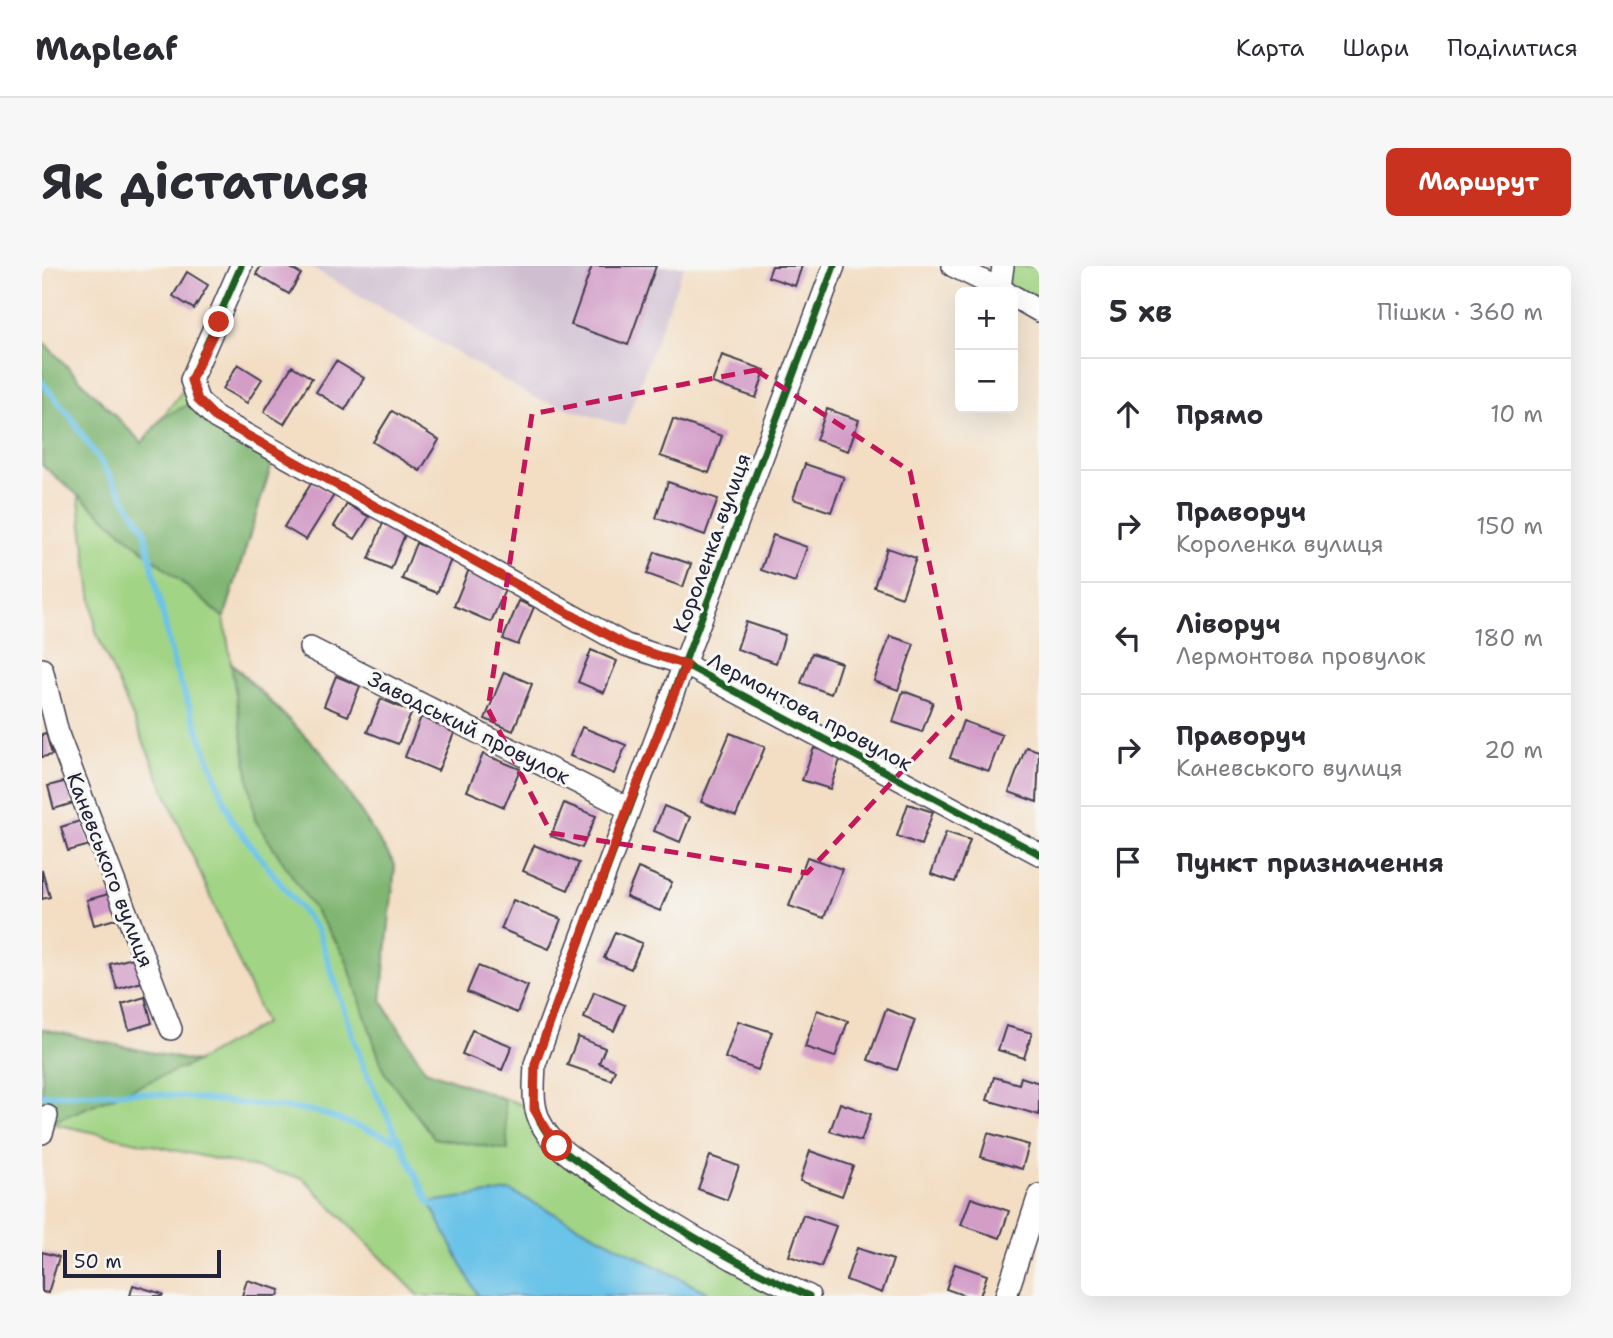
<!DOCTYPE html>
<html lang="uk">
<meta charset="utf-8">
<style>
:root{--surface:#fff;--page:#f7f7f7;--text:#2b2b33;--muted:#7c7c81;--line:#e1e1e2;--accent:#c8321e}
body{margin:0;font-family:"Shantell Sans",sans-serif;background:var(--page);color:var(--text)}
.controls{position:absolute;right:21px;top:21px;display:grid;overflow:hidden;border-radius:10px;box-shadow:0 7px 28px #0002}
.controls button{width:63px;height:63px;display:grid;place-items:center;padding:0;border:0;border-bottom:2px solid var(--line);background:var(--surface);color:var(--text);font:35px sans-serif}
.scale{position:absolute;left:21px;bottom:18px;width:158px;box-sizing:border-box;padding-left:7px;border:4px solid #22223b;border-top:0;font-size:19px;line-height:24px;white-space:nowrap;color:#22223b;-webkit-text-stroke:5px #f6f6f2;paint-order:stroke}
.stop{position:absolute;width:21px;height:21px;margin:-16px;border:5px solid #c8321e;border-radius:50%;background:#fff}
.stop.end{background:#c8321e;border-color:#fff;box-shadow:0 2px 7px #0008}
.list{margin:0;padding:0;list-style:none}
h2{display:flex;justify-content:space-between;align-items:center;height:91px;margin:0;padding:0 28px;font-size:30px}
h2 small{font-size:23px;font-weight:400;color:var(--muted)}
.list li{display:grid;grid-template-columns:46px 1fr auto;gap:21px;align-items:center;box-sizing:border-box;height:112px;padding:0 28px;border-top:2px solid var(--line)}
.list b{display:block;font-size:26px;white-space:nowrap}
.list p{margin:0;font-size:23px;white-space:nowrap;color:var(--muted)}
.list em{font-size:23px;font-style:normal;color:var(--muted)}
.icon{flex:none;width:38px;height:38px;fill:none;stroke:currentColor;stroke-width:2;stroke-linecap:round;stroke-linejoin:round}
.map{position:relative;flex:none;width:997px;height:1030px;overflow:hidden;border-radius:10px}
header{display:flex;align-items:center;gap:42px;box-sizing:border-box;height:98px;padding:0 35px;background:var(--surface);border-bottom:2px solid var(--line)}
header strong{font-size:33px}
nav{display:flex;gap:38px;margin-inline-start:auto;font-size:24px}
.intro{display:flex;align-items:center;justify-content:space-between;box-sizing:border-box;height:168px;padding:0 42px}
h1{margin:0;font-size:49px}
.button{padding:18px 32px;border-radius:10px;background:var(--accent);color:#fff;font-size:24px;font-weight:700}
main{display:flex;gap:42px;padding:0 42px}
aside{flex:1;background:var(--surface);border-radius:10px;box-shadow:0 7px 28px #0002}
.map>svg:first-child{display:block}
.industrial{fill:#cfbdd0}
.green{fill:#a1d484;stroke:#627b60;stroke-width:2}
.forest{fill:#80b672;stroke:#516c56;stroke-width:2}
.water{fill:#6bc3e8;stroke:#467292;stroke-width:2}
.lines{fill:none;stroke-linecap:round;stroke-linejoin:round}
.stream{stroke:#6bc3e8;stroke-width:6}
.building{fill:#d39dc8}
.minor-casing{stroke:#413e50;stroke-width:24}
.minor{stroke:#fff;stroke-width:21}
.cycleway-casing{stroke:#f6f6f2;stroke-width:11}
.cycleway{stroke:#1b5e20;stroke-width:7}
.route{stroke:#c8321e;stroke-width:9}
.marked{fill:none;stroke:#c2185b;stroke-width:5;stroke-dasharray:14 9;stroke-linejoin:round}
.labels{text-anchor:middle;stroke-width:6;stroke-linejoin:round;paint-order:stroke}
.street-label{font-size:21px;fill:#22223b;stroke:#f6f6f2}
</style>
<header>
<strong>Mapleaf</strong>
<nav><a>Карта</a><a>Шари</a><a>Поділитися</a></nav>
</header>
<div class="intro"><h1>Як дістатися</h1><a class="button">Маршрут</a></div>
<main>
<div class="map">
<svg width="997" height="1030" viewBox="0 0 997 1030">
<rect width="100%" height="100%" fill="#f6f6f2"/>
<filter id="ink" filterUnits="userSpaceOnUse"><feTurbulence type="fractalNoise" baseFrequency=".0143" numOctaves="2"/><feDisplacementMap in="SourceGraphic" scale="14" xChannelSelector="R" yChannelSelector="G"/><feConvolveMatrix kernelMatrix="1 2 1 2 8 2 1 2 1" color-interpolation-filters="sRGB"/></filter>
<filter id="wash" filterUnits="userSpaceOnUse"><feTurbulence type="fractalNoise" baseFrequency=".00686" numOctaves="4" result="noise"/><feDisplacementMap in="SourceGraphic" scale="28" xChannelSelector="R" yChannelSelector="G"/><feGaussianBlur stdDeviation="1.57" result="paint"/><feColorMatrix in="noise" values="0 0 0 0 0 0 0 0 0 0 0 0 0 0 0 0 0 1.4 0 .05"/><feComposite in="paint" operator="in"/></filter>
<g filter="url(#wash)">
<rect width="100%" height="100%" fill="#f3dec4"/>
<path class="industrial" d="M267 0H642L582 160 492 132Z"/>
<path class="green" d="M961 0H997V45L971 30Z
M0 75 100 177 149 114 156 134 234 184 182 352 189 396 280 487 353 599 339 734 383 804 492 843 515 880 767 1030H377L261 912 8 857 0 763 153 796 223 757 54 366 36 228 0 199Z"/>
<path class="forest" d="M0 75 100 177 121 151 156 134 234 184 182 352 0 199Z
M189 397 280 487 353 599 339 734 383 804 462 833 466 884 392 872 342 806 303 690 213 554Z
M0 763 154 796 8 857H0Z"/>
<path class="water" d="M468 925H469L672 1030H436L387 936Z"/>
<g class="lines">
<path class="stream" d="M0 116 28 150 102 262 132 399 190 555 276 665 321 800 387 936 393 940
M0 829 95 826 272 845 358 875"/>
</g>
<g id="blocks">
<path class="building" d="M219 0H245L259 8 247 28 214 8Z
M550 0H614L586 79 529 59Z
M730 0H760L753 20 726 11Z
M145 6 166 19 152 43 131 30Z
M680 89 723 104 714 132 670 117Z
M294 95 322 112 303 144 274 126Z
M196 98 220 113 205 137 181 123Z
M250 100 270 112 242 158 222 146Z
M785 143 817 154 806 185 774 174Z
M350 145 397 174 378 205 331 176Z
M631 153 680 170 667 207 618 190Z
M763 198 802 211 789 246 751 233Z
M270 216 292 229 264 274 242 261Z
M626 216 676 233 663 269 614 252Z
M305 238 327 251 313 273 292 260Z
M341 257 364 266 349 303 327 293Z
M731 269 765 281 753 316 719 304Z
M374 277 410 291 395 327 360 313Z
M845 282 874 292 860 331 832 321Z
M613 286 649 298 641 321 605 308Z
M427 303 465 319 449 356 412 340Z
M477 335 492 341 476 379 461 373Z
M704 356 743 369 734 397 695 383Z
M848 370 872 378 856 424 832 415Z
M549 384 575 395 562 427 536 416Z
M770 387 799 397 789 428 759 417Z
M462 406 490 418 471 465 443 453Z
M294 410 318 420 306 450 282 440Z
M861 425 891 436 880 466 851 456Z
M339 433 370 446 356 478 325 466Z
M379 451 413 465 396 505 363 491Z
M921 455 960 469 947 505 908 492Z
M540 461 584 479 572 508 528 490Z
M4 467 10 489 0 491V468Z
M688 467 723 481 694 550 659 536Z
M984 481 997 485 995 536 967 526Z
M772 482 799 491 788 523 760 514Z
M441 488 478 503 462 541 425 525Z
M25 515 31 537 12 543 6 520Z
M522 537 554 550 540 582 509 570Z
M866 538 891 546 879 579 855 570Z
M622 540 648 551 638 576 612 565Z
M41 554 48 579 26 585 19 561Z
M904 566 928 574 913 616 889 608Z
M492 579 537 597 526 624 481 605Z
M765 591 800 603 782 652 747 640Z
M596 602 630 616 618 645 584 631Z
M0 604 8 631 0 633Z
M70 627 77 652 52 659 45 634Z
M471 634 519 653 507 683 459 663Z
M573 666 600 677 589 703 562 692Z
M98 690 104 715 75 723 68 698Z
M436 700 486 720 475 747 425 726Z
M552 726 583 739 572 765 542 752Z
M103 731 110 757 87 764 80 738Z
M844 743 873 754 855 804 826 794Z
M775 744 806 755 793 791 763 781Z
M696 755 730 766 716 804 683 792Z
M964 760 990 767 982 792 956 784Z
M430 764 470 780 460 804 420 788Z
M536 771 563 782 557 797 573 804 569 814 525 799Z
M952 811 977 818 979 811 997 817V849L945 834Z
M798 837 829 848 819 875 788 865Z
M946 867 987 879 980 903 939 891Z
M768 885 811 900 800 930 758 915Z
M668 890 697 900 685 934 656 923Z
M929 932 967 945 958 972 919 959Z
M761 949 794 960 779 1001 747 990Z
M815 982 851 994 840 1027 804 1014Z
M0 986 17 991 6 1027 0 1026Z
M913 998 945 1009 938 1030H924L904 1023Z
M205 1014 238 1024 236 1030H200Z
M91 1019 121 1028 120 1030H88Z"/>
</g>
</g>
<g filter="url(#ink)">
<use href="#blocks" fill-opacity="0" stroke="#413e50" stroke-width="2"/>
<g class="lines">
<g class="minor-casing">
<path id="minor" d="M199 0 149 114 156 134 174 152 584 379 644 399 997 588
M911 0 964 26
M958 22 961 0
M971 30 997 45
M268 382 586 542
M0 403 17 471 129 763
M0 867 5 850
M767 1030C694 999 627 958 562 913 540 898 514 884 501 861 489 841 492 821 493 798 590 531 693 266 792 0
M964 1030 997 929"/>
</g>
<use href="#minor" class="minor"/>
<g class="cycleway-casing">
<path id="cycleway" d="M199 0 149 114 156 134 174 152 584 379 644 399 997 588
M767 1030C694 999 627 958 562 913 540 898 514 884 501 861 489 841 492 821 493 798 590 531 693 266 792 0"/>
</g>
<use href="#cycleway" class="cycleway"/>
</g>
</g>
<g class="lines" filter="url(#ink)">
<path class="route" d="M177 56 149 114 156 134 174 152 584 379 644 399 586 541 493 798 492 843 515 880"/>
</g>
<path class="marked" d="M714 104 868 205 918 443 765 607 509 567 446 443 490 148Z"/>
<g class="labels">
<g class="street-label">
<text transform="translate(670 277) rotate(-70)" y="7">Короленка вулиця</text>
<text transform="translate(768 446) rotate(28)" y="7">Лермонтова провулок</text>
<text transform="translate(427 462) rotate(27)" y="7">Заводський провулок</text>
<text transform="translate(68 604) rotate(69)" y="7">Каневського вулиця</text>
</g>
</g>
</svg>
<div class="controls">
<button>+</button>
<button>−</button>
</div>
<div class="scale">50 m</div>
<div class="stop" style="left:515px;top:880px"></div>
<div class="stop end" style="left:177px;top:56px"></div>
</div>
<aside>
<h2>5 хв<small>Пішки · 360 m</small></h2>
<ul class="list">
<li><svg class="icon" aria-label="ahead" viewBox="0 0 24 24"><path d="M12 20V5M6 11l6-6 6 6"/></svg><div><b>Прямо</b></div><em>10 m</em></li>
<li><svg class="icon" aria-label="right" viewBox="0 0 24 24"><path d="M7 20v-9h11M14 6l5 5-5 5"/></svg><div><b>Праворуч</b><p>Короленка вулиця</p></div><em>150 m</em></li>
<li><svg class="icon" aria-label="left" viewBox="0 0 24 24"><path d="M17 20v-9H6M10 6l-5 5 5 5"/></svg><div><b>Ліворуч</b><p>Лермонтова провулок</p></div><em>180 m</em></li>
<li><svg class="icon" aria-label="right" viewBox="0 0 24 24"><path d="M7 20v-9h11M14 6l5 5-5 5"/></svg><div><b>Праворуч</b><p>Каневського вулиця</p></div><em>20 m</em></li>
<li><svg class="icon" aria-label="arrive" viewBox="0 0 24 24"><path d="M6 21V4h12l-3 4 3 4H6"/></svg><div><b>Пункт призначення</b></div></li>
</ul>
</aside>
</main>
